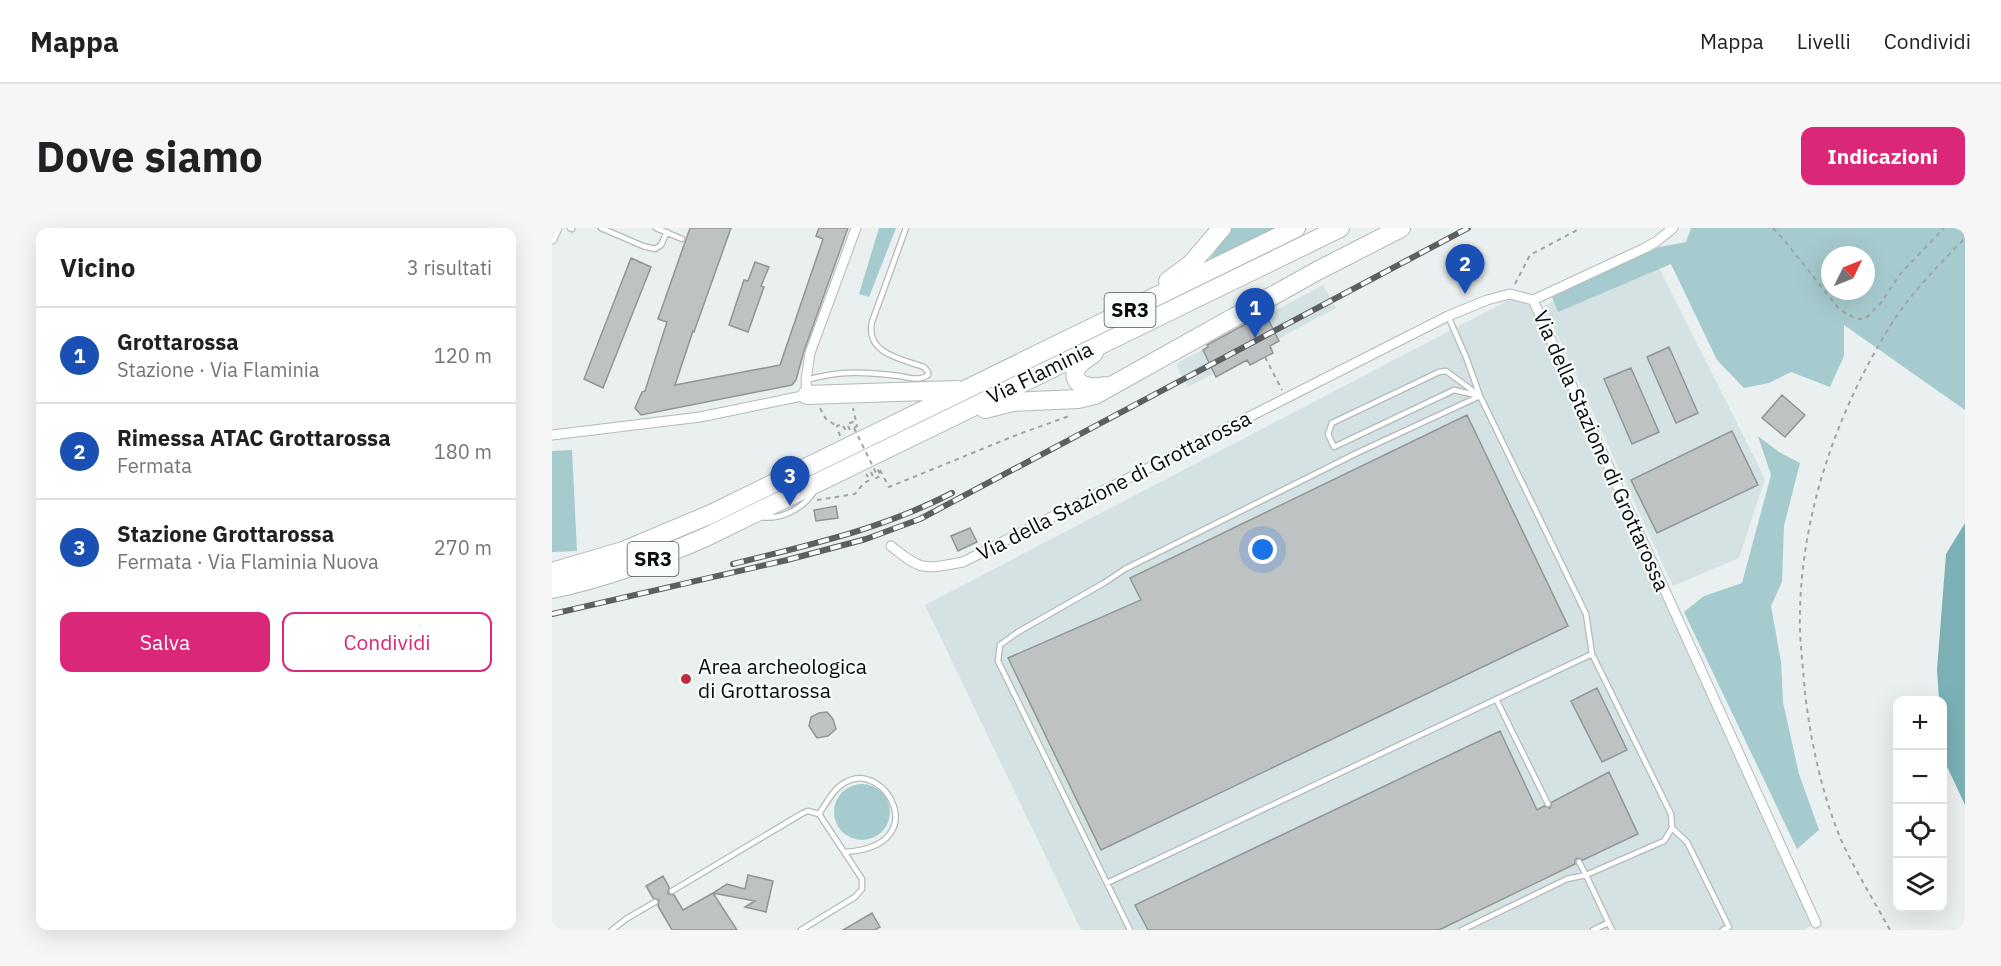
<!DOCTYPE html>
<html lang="it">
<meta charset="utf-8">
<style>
:root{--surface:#fff;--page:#f6f6f6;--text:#202124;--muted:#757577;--line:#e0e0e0;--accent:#db2777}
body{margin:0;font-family:"IBM Plex Sans",sans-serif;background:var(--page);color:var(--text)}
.controls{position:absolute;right:18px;bottom:18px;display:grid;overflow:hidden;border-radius:12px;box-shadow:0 6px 24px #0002}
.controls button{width:54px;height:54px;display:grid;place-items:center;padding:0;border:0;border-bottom:2px solid var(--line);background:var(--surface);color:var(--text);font:30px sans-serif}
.compass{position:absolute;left:1269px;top:18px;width:54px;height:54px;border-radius:50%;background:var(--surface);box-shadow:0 6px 24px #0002;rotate:47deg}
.you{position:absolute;left:711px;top:322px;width:21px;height:21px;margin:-15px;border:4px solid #fff;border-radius:50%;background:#1a73e8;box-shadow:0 0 0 9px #1a73e833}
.badge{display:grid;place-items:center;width:39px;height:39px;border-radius:50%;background:var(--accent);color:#fff;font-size:20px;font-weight:700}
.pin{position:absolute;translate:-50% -50px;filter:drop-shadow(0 2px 3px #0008)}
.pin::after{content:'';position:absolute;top:32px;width:21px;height:18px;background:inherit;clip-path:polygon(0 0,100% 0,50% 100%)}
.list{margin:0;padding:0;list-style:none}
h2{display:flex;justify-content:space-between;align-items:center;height:78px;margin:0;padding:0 24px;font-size:26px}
h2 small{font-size:20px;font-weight:400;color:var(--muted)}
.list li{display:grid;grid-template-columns:39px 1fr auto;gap:18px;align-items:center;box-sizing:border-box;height:96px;padding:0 24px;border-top:2px solid var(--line)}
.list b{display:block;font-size:22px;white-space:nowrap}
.list p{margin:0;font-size:20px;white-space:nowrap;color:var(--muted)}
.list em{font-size:20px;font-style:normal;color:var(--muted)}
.actions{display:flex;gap:12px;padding:18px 24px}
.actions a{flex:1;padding:14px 0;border:2px solid var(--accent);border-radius:12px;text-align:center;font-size:21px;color:var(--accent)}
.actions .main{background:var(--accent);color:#fff}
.icon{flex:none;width:33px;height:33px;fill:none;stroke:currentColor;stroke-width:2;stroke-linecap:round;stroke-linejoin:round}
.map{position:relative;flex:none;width:1413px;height:702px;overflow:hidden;border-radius:12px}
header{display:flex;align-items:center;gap:36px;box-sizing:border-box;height:84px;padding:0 30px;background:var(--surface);border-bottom:2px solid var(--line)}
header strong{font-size:28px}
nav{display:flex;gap:33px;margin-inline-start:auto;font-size:21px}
.intro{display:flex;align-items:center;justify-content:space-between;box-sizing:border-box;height:144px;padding:0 36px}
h1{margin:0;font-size:42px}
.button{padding:15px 27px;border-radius:12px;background:var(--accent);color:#fff;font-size:21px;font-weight:700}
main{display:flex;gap:36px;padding:0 36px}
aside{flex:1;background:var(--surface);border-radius:12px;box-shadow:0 6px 24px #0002}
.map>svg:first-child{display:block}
.built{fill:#d4e2e3}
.green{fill:#a6cbce;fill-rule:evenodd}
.water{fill:#7bb1b5}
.building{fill:#bec2c3;stroke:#919595;stroke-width:1.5}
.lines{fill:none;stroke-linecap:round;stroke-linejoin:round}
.lane-casing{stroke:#b4b9b9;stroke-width:7}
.street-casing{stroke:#b4b9b9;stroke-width:11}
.highway-casing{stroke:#b4b9b9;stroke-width:20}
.path{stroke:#a0a4a4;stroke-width:2;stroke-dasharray:4.5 4.5;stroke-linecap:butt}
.lane{stroke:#fff;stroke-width:4.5}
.street{stroke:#fff;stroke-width:9}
.highway{stroke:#fff;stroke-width:18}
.rail-casing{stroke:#5d5f60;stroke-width:6}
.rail{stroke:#f8fcfd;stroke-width:4;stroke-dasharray:11;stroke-linecap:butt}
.path-bridge{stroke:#a0a4a4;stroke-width:2;stroke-dasharray:4.5 4.5;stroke-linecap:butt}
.poi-dot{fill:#bd2d39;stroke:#f8fcfd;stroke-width:2}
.labels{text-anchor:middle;stroke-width:4.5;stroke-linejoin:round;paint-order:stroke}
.shield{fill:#f8fcfd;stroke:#515354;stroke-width:1.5}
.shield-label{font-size:20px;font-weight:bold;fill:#0a0b0c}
.street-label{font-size:21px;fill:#0a0b0c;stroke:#f8fcfd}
.poi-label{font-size:21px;fill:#0a0b0c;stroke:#f8fcfd;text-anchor:start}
</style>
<header>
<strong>Mappa</strong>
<nav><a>Mappa</a><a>Livelli</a><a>Condividi</a></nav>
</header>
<div class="intro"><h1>Dove siamo</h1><a class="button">Indicazioni</a></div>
<main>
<aside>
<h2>Vicino<small>3 risultati</small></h2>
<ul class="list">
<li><span class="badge" style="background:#1a4fb4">1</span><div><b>Grottarossa</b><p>Stazione · Via Flaminia</p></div><em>120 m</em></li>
<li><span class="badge" style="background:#1a4fb4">2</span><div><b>Rimessa ATAC Grottarossa</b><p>Fermata</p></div><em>180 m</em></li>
<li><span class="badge" style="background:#1a4fb4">3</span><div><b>Stazione Grottarossa</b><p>Fermata · Via Flaminia Nuova</p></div><em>270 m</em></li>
</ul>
<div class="actions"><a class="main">Salva</a><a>Condividi</a></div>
</aside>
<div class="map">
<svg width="1413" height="702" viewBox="0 0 1413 702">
<rect width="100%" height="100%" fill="#eaefef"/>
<path class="built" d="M1100 26 1213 251 1187 330 1121 358 992 78Z
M771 57 784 80 636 159 624 136Z
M972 64 1264 695 1251 702H529L373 377Z"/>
<path class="green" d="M327 0H344L317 69 307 66Z
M680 0H734L656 33Z
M1139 0H1413V182L1292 97V128L1278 159 1239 144 1217 155 1192 160 1165 132 1119 36 1006 84 1000 69 1107 19 1134 14ZM1278 27H1314V63H1278Z
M1206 208 1227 224 1248 235 1232 298 1230 354 1219 378 1229 434 1231 474 1247 546 1267 602 1245 621 1132 384 1152 368 1190 355 1219 247Z
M20 222 25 323 0 324V223Z
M282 584a28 28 0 1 1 56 0a28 28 0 1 1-56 0Z"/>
<path class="water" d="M1413 295V577L1392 532 1390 472H1387L1385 442 1394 326Z"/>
<path class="building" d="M138 0H179L142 104 141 103 123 157 228 137 271 11 264 8 267 0H296L252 123 244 152 240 157 89 187 83 180 90 164 93 163 115 94 106 91Z
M79 30 99 39 51 160 32 151Z
M203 34 217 39 209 58 212 59 196 104 177 97 192 52 196 53Z
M714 87 727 113 718 118 721 125 698 137 695 132 664 149 651 122 656 119 655 117 699 93 700 94Z
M1117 119 1146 185 1124 195 1095 129Z
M1079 140 1107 204 1080 216 1052 151Z
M1230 167 1253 187 1233 209 1210 190Z
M915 187 1016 398 549 622 456 430 589 372 578 350Z
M1180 203 1206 257 1105 305 1079 252Z
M284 278 286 290 264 293 262 282Z
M418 300 425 314 406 323 399 308Z
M1045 460 1075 522 1050 534 1019 473Z
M275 484 281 491 284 501 276 508 265 510 257 498 259 489 267 485Z
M948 503 985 582 992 578 998 580 1000 574 1057 544 1086 606 1031 632 1025 630 1023 632V636L887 702H596L583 677Z
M196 647 221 653 214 684 193 679 203 673 161 665 175 656 193 661Z
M111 648 117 659 116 666 122 667 131 682 161 665 185 702H120L106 678 107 672 101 670 94 658Z
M320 685 328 699 323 702H291Z"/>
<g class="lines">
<g class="lane-casing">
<path id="lane" d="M18 0 20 1
M49 0 91 18 103 21 109 17 115 4
M104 0 130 11
M896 88 914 129 928 168 1034 386 1040 426
M894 143 928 168 902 162 782 219 776 206 780 195 887 144Z
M254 152C290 142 312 144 348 148 357 150 368 153 376 147V144L372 139C350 131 313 126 320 94L354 0
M209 289C229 292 250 281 261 265
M944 471 996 576
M267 586C275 574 282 560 294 554 333 532 383 618 293 624
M1120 600 1135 614 1177 699 1171 702
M555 655 1040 426 1119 586 1120 600 1112 613 1034 647 1060 702
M120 663 251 585 256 583 267 586 310 651V661L303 669 249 702
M60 702 74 691 103 674
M578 702 446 433 448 417 466 404 552 355 573 341 807 224 928 168
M910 702 1015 651 1034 647 1027 634
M1041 702 1056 695"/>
</g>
<g class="street-casing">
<path id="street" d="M0 11 5 0
M981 72 1093 20 1105 13 1121 0
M0 207 148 189 255 167 254 152 258 125 304 0
M339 318C371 344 372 341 411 334L896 88 935 72 958 66 981 72 1264 695"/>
</g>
<g class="highway-casing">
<path id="highway" d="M616 53 639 36 670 0
M542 125C537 129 526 135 524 142 519 159 542 161 552 158
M255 167 405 162
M433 181 461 174 526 171 543 167 765 43 849 0
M0 344 71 323 159 286 744 0
M0 361C53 350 104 331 154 309L788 0"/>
</g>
<path class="path" d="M1221 0 1233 13 1287 81 1304 91H1313L1328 76 1349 45 1392 0
M963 56 978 27 1029 0
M713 129 730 162
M268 180 274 191 283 197
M298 202 295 196 301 194 303 199 305 198 301 180
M288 208 285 198 290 196 294 203
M328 242 337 259 467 206 520 187
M319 244 322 251 329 248 325 240
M265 272 303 266 312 255 318 252 314 246
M1338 702C1322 673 1304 644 1290 614 1270 567 1259 515 1253 465 1251 438 1247 410 1248 383 1250 285 1285 184 1337 100 1357 67 1386 38 1413 10"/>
<use href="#lane" class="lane"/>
<use href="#street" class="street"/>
<use href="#highway" class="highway"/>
<g class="rail-casing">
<path id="rail" d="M181 336C256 317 331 301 400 265
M0 386 235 332 314 311 368 291 916 0"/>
</g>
<use href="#rail" class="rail"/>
<path class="path-bridge" d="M302 200 326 249"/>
</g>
<circle class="poi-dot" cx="134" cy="451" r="6"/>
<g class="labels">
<g class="shield">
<rect x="552.5" y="65" width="51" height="34" rx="4.5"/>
<rect x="75.5" y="314" width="51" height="34" rx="4.5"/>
</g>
<g class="shield-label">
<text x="578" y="89">SR3</text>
<text x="101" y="338">SR3</text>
</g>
<g class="street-label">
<text transform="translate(488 145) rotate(-26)" y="7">Via Flaminia</text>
<text transform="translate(1049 223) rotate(66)" y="7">Via della Stazione di Grottarossa</text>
<text transform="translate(562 258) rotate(-27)" y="7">Via della Stazione di Grottarossa</text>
</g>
<g class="poi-label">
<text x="146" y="446">Area archeologica<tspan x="146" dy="24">di Grottarossa</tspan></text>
</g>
</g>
</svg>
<div class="controls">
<button>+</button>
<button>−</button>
<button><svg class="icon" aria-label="locate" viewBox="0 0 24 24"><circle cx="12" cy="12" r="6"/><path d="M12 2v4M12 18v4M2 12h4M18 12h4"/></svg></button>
<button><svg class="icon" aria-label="layers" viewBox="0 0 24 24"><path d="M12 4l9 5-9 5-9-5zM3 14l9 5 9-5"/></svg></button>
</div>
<svg class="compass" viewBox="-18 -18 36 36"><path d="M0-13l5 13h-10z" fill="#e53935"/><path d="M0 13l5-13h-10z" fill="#757577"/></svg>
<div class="you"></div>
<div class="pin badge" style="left:703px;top:110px;background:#1a4fb4">1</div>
<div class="pin badge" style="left:913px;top:66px;background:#1a4fb4">2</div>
<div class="pin badge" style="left:238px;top:278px;background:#1a4fb4">3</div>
</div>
</main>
